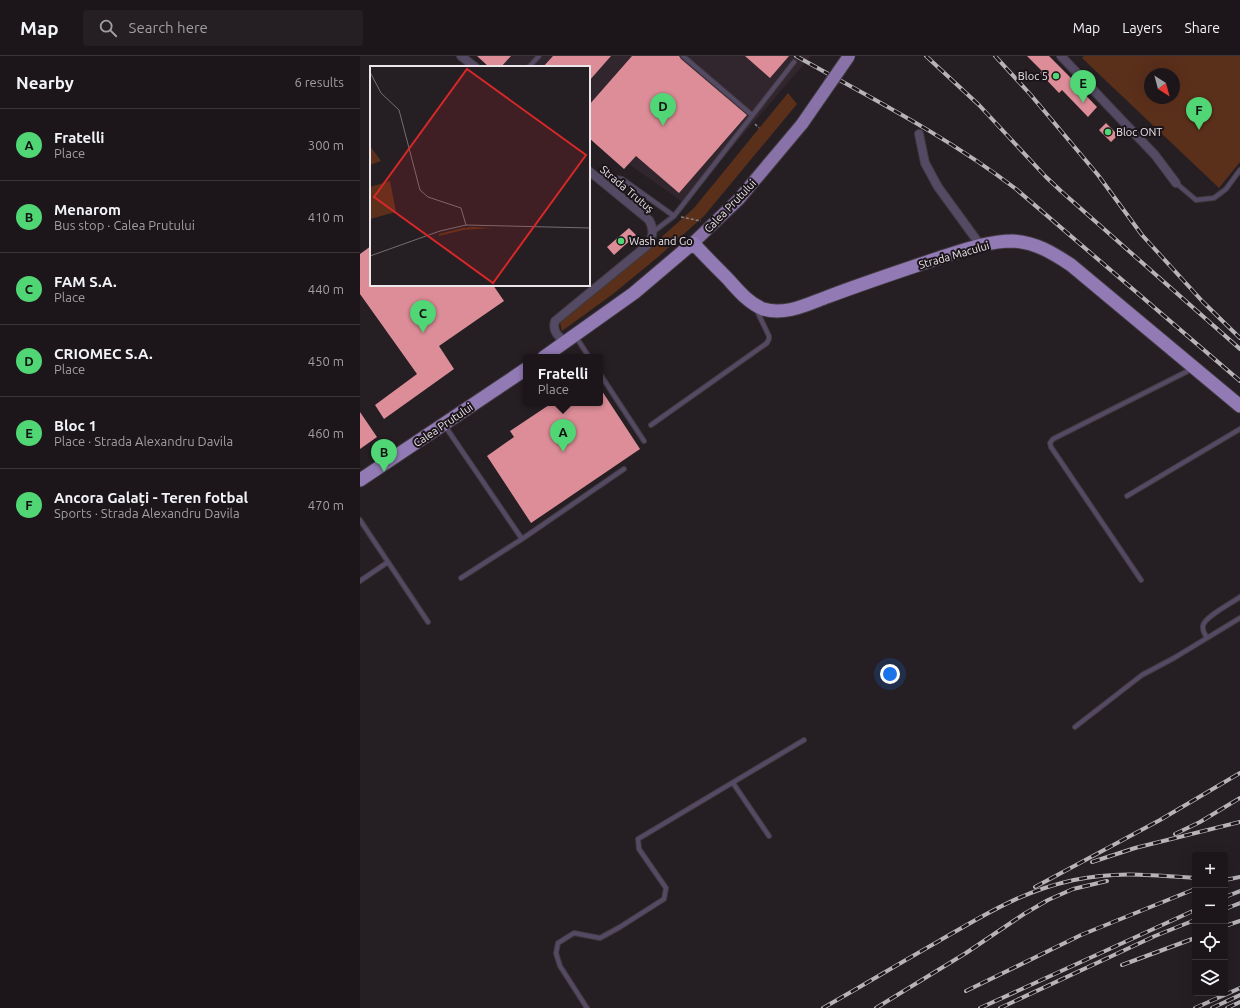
<!DOCTYPE html>
<meta charset="utf-8">
<style>
:root{--surface:#1c161a;--page:#251f23;--text:#f1f3f6;--muted:#a09fa2;--line:#3a3539;--accent:#50d674}
body{margin:0;font-family:Ubuntu,sans-serif;background:var(--page);color:var(--text)}
.controls{position:absolute;right:12px;bottom:12px;display:grid;overflow:hidden;border-radius:4px;box-shadow:0 4px 16px #0002}
.controls button{width:36px;height:36px;display:grid;place-items:center;padding:0;border:0;border-bottom:1px solid var(--line);background:var(--surface);color:var(--text);font:20px sans-serif}
.compass{position:absolute;left:784px;top:12px;width:36px;height:36px;border-radius:50%;background:var(--surface);box-shadow:0 4px 16px #0002;rotate:144deg}
.you{position:absolute;left:530px;top:618px;width:14px;height:14px;margin:-10px;border:3px solid #fff;border-radius:50%;background:#1a73e8;box-shadow:0 0 0 6px #1a73e833}
.badge{display:grid;place-items:center;width:26px;height:26px;border-radius:50%;background:var(--accent);color:#111;font-size:13px;font-weight:700}
.pin{position:absolute;translate:-50% -33px;filter:drop-shadow(0 1px 2px #0008)}
.pin::after{content:'';position:absolute;top:21px;width:14px;height:12px;background:inherit;clip-path:polygon(0 0,100% 0,50% 100%)}
.popup{position:absolute;left:163px;top:298px;width:80px;height:52px;box-sizing:border-box;display:grid;place-content:center;border-radius:4px;background:var(--surface);filter:drop-shadow(0 1px 3px #0005);font-size:13px;white-space:nowrap;color:var(--muted)}
.popup b{font-size:15px;color:var(--text)}
.popup::after{content:'';position:absolute;left:50%;top:100%;margin-left:-8px;border:8px solid transparent;border-top-color:var(--surface)}
.list{margin:0;padding:0;list-style:none}
h2{display:flex;justify-content:space-between;align-items:center;height:52px;margin:0;padding:0 16px;font-size:17px}
h2 small{font-size:13px;font-weight:400;color:var(--muted)}
.list li{display:grid;grid-template-columns:26px 1fr auto;gap:12px;align-items:center;box-sizing:border-box;height:72px;padding:0 16px;border-top:1px solid var(--line)}
.list b{display:block;font-size:15px;white-space:nowrap}
.list p{margin:0;font-size:13px;white-space:nowrap;color:var(--muted)}
.list em{font-size:13px;font-style:normal;color:var(--muted)}
.icon{flex:none;width:22px;height:22px;fill:none;stroke:currentColor;stroke-width:2;stroke-linecap:round;stroke-linejoin:round}
.map{position:relative;flex:none;width:880px;height:952px;overflow:hidden}
header{display:flex;align-items:center;gap:24px;box-sizing:border-box;height:56px;padding:0 20px;background:var(--surface);border-bottom:1px solid var(--line)}
header strong{font-size:19px}
nav{display:flex;gap:22px;margin-inline-start:auto;font-size:14px}
.search{width:280px;height:36px;background:var(--page);display:flex;align-items:center;gap:10px;box-sizing:border-box;padding:0 14px;border-radius:4px;color:var(--muted);font-size:15px}
main{display:flex}
aside{flex:1;background:var(--surface)}
.map>svg:first-child{display:block}
.built{fill:#32262e}
.green{fill:#5b301b;fill-rule:evenodd}
.building{fill:#dd8d98}
.lines{fill:none;stroke-linecap:round;stroke-linejoin:round}
.service-casing{stroke:#413a3f;stroke-width:6}
.minor-casing{stroke:#413a3f;stroke-width:10}
.primary-casing{stroke:#413a3f;stroke-width:14}
.trunk-casing{stroke:#413a3f;stroke-width:15}
.path{stroke:#868084;stroke-width:1.5;stroke-dasharray:3 2;stroke-linecap:butt}
.service{stroke:#544a64;stroke-width:4}
.minor{stroke:#544a64;stroke-width:8}
.primary{stroke:#8872a8;stroke-width:12}
.trunk{stroke:#927ab5;stroke-width:13}
.rail-casing{stroke:#b7b3b6;stroke-width:4}
.rail{stroke:#1b151a;stroke-width:2.5;stroke-dasharray:8;stroke-linecap:butt}
.primary-bridge-casing{stroke:#413a3f;stroke-width:14;stroke-linecap:butt}
.primary-bridge{stroke:#8872a8;stroke-width:12}
.poi-dot{fill:#50d674;stroke:#1b151a;stroke-width:1.5}
.labels{text-anchor:middle;stroke-width:4;stroke-linejoin:round;paint-order:stroke}
.poi-label{font-size:11px;fill:#ebe7ea;stroke:#1b151a;text-anchor:start}
.street-label{font-size:11px;fill:#ebe7ea;stroke:#1b151a}
.inset-road{fill:none;stroke:#746e73;stroke-width:1}
.view{fill:#d62828;fill-opacity:0.15;stroke:#d62828;stroke-width:2}
.inset-edge{fill:none;stroke:#ebe7ea;stroke-width:2}
</style>
<header>
<strong>Map</strong>
<div class="search"><svg class="icon" aria-label="search" viewBox="0 0 24 24"><circle cx="10" cy="10" r="6"/><path d="M15 15l6 6"/></svg>Search here</div>
<nav><a>Map</a><a>Layers</a><a>Share</a></nav>
</header>
<main>
<aside>
<h2>Nearby<small>6 results</small></h2>
<ul class="list">
<li><span class="badge">A</span><div><b>Fratelli</b><p>Place</p></div><em>300 m</em></li>
<li><span class="badge">B</span><div><b>Menarom</b><p>Bus stop · Calea Prutului</p></div><em>410 m</em></li>
<li><span class="badge">C</span><div><b>FAM S.A.</b><p>Place</p></div><em>440 m</em></li>
<li><span class="badge">D</span><div><b>CRIOMEC S.A.</b><p>Place</p></div><em>450 m</em></li>
<li><span class="badge">E</span><div><b>Bloc 1</b><p>Place · Strada Alexandru Davila</p></div><em>460 m</em></li>
<li><span class="badge">F</span><div><b>Ancora Galați - Teren fotbal</b><p>Sports · Strada Alexandru Davila</p></div><em>470 m</em></li>
</ul>
</aside>
<div class="map">
<svg width="880" height="952" viewBox="0 0 880 952">
<rect width="100%" height="100%" fill="#251e23"/>
<path class="built" d="M125 0H451L324 147 229 80V11H138Z"/>
<path class="green" d="M724 0H880V106L859 132 722 2ZM790 18H814V42H790Z
M428 37 437 48 344 160 298 201 253 238 202 275 200 267 267 212 334 152Z"/>
<path class="building" d="M117 0H151L141 11H129Z
M193 0H251L229 25V11H183Z
M272 0H319L321 3 387 59 319 137 276 100 264 113 229 82V49Z
M385 0H429L410 22Z
M667 0H689L712 23 711 24 737 51 728 61 702 34 699 37 680 17 682 15Z
M746 67 758 79 751 86 739 74Z
M269 172 276 179 254 199 247 191Z
M11 190V229H133L144 245 79 290 94 313 24 363 15 349 57 318 0 238V198Z
M240 332 280 393 171 467 127 400 154 381 150 375 192 347H240Z
M0 356 17 381 0 393Z"/>
<g class="lines">
<g class="service-casing">
<path id="service" d="M323 0 392 59
M169 11 179 0
M236 119 262 123 314 160
M816 127 836 144 854 142 866 133 880 114
M293 176 314 160 434 6
M216 281 229 301
M240 318 284 385
M291 369 407 287 409 283V280L396 253
M85 370 162 483
M767 440 880 373
M0 464 68 566
M101 522 162 483 264 413
M781 524 691 391 690 387 693 383 832 313
M0 525 28 506
M847 582C845 578 842 575 843 570 844 561 872 547 880 541
M715 671 782 619 814 602 880 562
M373 727 409 780
M227 952 200 910 196 897 198 887 214 877 240 882 260 871 304 843 306 832 279 793 278 783 444 684"/>
</g>
<g class="minor-casing">
<path id="minor" d="M101 0 115 11
M701 0 795 99 816 127
M559 78 565 107 578 131 621 190
M205 286C198 280 192 275 195 265L289 188C293 179 294 173 289 164L229 115"/>
</g>
<g class="primary-casing">
<path id="primary" d="M333 187 379 143 442 68"/>
</g>
<g class="trunk-casing">
<path id="trunk" d="M184 301 274 237 333 187C344 199 355 210 367 222 377 233 388 247 403 253 425 260 448 248 467 241 504 227 540 215 576 203 601 195 627 185 653 185 675 186 693 197 711 209L880 350
M0 424 166 313"/>
</g>
<path class="path" d="M395 68 399 72
M321 161 341 165"/>
<use href="#service" class="service"/>
<use href="#minor" class="minor"/>
<use href="#primary" class="primary"/>
<use href="#trunk" class="trunk"/>
<g class="rail-casing">
<path id="rail" d="M436 0C511 42 588 81 656 133L880 325
M566 0 619 49 686 121 702 136 880 293
M635 0 670 38 738 119 782 179 843 246 880 282
M815 778 840 766 880 742
M732 806 775 792 880 766
M865 824 880 821
M675 831 800 764 880 717
M865 841 880 835
M865 853 880 847
M865 870 880 865
M762 909 835 882
M606 935 721 879 835 833
M463 952C502 930 540 907 579 885 624 859 662 835 714 824 757 815 792 819 835 822
M516 952 606 897 664 858 688 844 713 833 747 825
M620 952 835 854
M640 952 795 880 835 864
M835 952 880 932
M852 952 880 939
M867 952 880 946"/>
</g>
<use href="#rail" class="rail"/>
<g class="primary-bridge-casing">
<path id="primary-bridge" d="M442 68 489 0"/>
</g>
<use href="#primary-bridge" class="primary-bridge"/>
</g>
<g class="poi-dot">
<circle cx="696" cy="20" r="4"/>
<circle cx="748" cy="76" r="4"/>
<circle cx="261" cy="185" r="4"/>
</g>
<g class="labels">
<g class="poi-label">
<text x="688" y="24" text-anchor="end">Bloc 5</text>
<text x="756" y="80">Bloc ONT</text>
<text x="269" y="189">Wash and Go</text>
</g>
<g class="street-label">
<text transform="translate(267 133) rotate(40)" y="4">Strada Trutuș</text>
<text transform="translate(370 150) rotate(-46)" y="4">Calea Prutului</text>
<text transform="translate(594 199) rotate(-16)" y="4">Strada Macului</text>
<text transform="translate(83 369) rotate(-34)" y="4">Calea Prutului</text>
</g>
</g>
<g transform="translate(10 10)">
<rect width="220" height="220" fill="#251e23"/>
<path d="M0 80 11 95 0 99ZM20 115 26 146 0 153V121ZM92 162 102 161 122 162 93 164 69 170V168Z" fill="#5b301b"/>
<path class="inset-road" d="M0 6 11 27 29 44 50 124 58 131 91 142 96 159 220 162M0 190 70 165 96 159"/>
<path class="view" d="M97 3 216 89 123 217 4 131Z"/>
<rect width="220" height="220" class="inset-edge"/>
</g>
</svg>
<div class="controls">
<button>+</button>
<button>−</button>
<button><svg class="icon" aria-label="locate" viewBox="0 0 24 24"><circle cx="12" cy="12" r="6"/><path d="M12 2v4M12 18v4M2 12h4M18 12h4"/></svg></button>
<button><svg class="icon" aria-label="layers" viewBox="0 0 24 24"><path d="M12 4l9 5-9 5-9-5zM3 14l9 5 9-5"/></svg></button>
</div>
<svg class="compass" viewBox="-18 -18 36 36"><path d="M0-13l5 13h-10z" fill="#e53935"/><path d="M0 13l5-13h-10z" fill="#a09fa2"/></svg>
<div class="you"></div>
<div class="pin badge" style="left:203px;top:396px">A</div>
<div class="popup"><b>Fratelli</b>Place</div>
<div class="pin badge" style="left:24px;top:416px">B</div>
<div class="pin badge" style="left:63px;top:277px">C</div>
<div class="pin badge" style="left:303px;top:70px">D</div>
<div class="pin badge" style="left:723px;top:47px">E</div>
<div class="pin badge" style="left:839px;top:74px">F</div>
</div>
</main>
